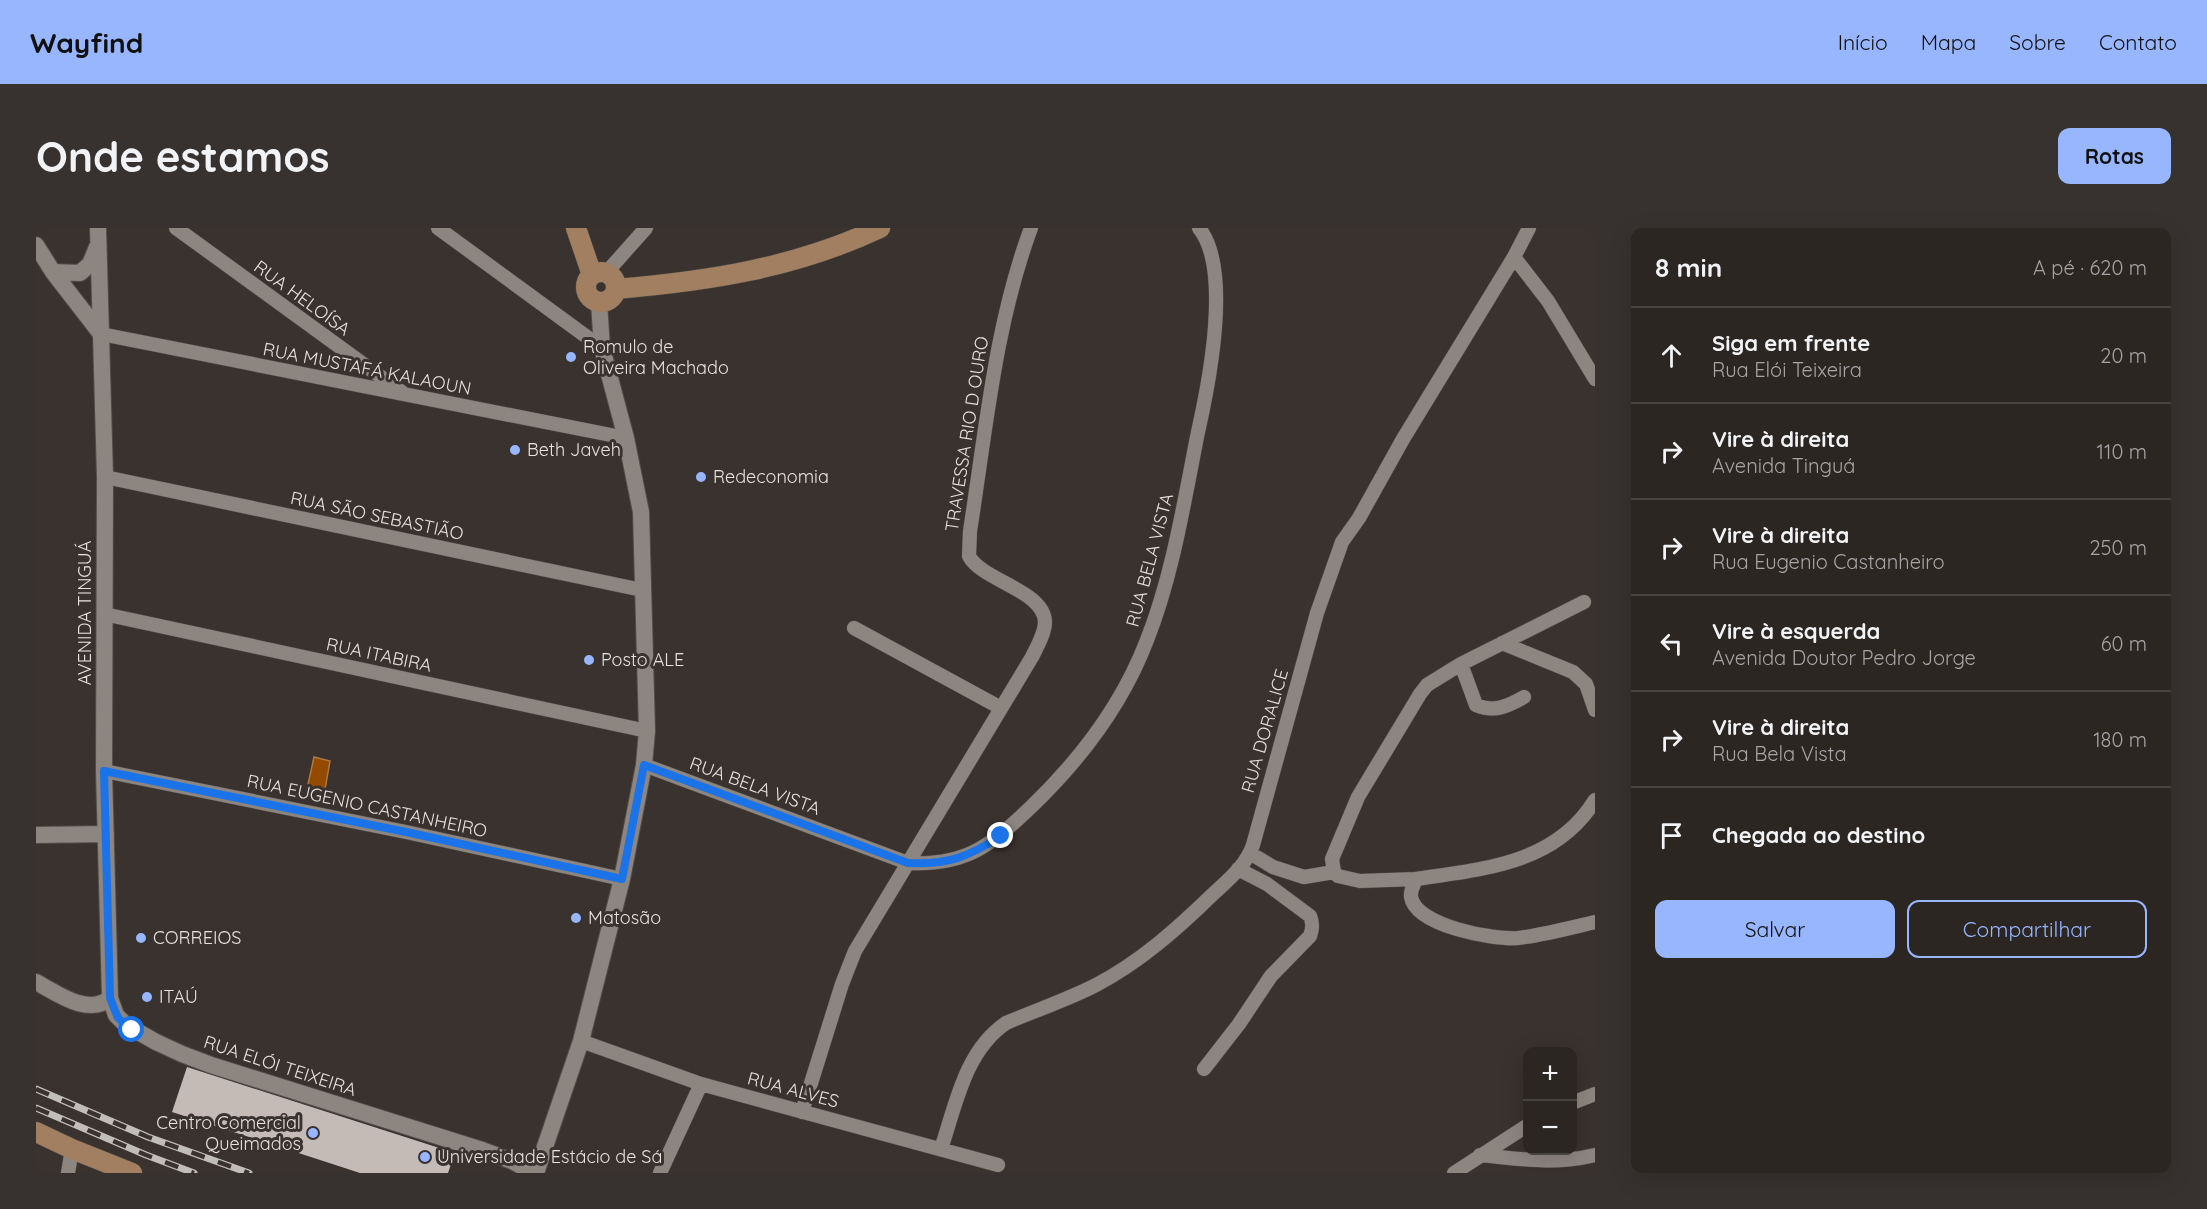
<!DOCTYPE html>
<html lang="pt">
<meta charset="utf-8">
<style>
:root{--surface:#2b2622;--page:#37322f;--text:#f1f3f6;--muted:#a6a5a5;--line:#474340;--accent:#97b6fd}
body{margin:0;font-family:Quicksand,sans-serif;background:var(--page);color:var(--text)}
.controls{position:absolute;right:18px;bottom:18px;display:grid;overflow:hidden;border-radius:12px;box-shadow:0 6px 24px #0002}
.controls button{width:54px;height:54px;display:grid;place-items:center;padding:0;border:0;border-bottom:2px solid var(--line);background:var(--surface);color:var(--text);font:30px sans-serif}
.stop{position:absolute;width:18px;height:18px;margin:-14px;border:4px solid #1a73e8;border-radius:50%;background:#fff}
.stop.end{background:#1a73e8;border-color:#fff;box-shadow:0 2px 6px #0008}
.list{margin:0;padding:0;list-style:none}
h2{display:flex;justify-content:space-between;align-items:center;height:78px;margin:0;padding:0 24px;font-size:26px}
h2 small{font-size:20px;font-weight:400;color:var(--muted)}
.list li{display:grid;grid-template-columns:39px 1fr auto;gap:18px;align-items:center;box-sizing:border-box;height:96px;padding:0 24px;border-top:2px solid var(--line)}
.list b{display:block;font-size:22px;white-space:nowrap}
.list p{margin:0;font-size:20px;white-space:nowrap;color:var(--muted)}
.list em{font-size:20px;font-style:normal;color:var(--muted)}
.actions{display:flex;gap:12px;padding:18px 24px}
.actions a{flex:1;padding:14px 0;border:2px solid var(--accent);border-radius:12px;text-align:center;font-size:21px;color:var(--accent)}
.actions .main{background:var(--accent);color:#111}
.icon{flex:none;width:33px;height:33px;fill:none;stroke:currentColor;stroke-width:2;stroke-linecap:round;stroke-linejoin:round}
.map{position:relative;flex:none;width:1559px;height:945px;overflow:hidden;border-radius:12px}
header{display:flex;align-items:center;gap:36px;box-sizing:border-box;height:84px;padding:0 30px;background:var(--accent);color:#111}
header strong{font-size:28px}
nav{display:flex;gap:33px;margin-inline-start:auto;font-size:21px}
.intro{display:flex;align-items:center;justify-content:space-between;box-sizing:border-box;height:144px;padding:0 36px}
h1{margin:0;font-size:42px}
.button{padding:15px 27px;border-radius:12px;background:var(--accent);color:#111;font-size:21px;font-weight:700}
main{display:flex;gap:36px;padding:0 36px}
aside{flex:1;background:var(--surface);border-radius:12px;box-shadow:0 6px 24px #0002}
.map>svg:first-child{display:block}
.water{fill:#944b00;stroke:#ac7843;stroke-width:1.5}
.building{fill:#c4bbb6}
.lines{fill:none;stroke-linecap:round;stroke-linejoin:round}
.minor-casing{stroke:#534e4a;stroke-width:15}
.tertiary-casing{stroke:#534e4a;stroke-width:18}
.secondary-casing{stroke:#534e4a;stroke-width:21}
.minor{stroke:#8d8580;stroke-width:14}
.tertiary{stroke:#8d8580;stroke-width:16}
.secondary{stroke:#a27f60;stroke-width:20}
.rail-casing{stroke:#c1bdb9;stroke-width:7}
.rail{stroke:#39322e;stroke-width:4.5;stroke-dasharray:14;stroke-linecap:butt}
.route{stroke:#1a73e8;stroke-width:8}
.poi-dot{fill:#97b6fd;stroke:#39322e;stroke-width:2}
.labels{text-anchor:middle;stroke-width:6;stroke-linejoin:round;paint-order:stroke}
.street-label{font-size:18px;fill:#e5e1de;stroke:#39322e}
.poi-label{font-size:18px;fill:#e5e1de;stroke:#39322e;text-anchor:start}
</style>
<header>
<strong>Wayfind</strong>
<nav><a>Início</a><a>Mapa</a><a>Sobre</a><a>Contato</a></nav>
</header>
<div class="intro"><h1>Onde estamos</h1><a class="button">Rotas</a></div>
<main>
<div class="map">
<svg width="1559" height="945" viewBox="0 0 1559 945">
<rect width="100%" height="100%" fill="#39322e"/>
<path class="water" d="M278 529 294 533 287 573 269 570Z"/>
<path class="building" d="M151 839 419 925 412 945H324L136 884Z"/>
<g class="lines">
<g class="minor-casing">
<path id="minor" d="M140 0 367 165
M402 0 566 120
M1478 29 1512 73 1559 151
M570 45 610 0
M65 106 590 210
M69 249 606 362
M68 386 611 503
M818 400 965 480
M1466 415 1537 444 1550 456 1559 482
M1425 436 1440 477C1458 485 1472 478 1488 469
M608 537 872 635C931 638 955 617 995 579 1044 532 1087 475 1111 412 1137 346 1148 274 1162 204 1173 155 1196 41 1163 0
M68 543 370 604 586 651
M1559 572C1520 636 1447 641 1380 651 1378 657 1374 662 1375 669 1380 698 1457 712 1482 710 1508 707 1534 700 1559 694
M1214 625 1237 639 1268 649 1298 644
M1380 651 1324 653 1302 648 1298 644 1296 631 1322 569 1384 466 1391 457 1425 436 1548 374
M545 813 665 856 962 937
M1168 841 1203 796 1235 748 1274 708C1277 700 1277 695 1274 688L1231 656 1202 641
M1536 875 1559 866
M766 884 806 756 819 723 996 429C1001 419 1009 405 1009 394 1008 362 946 353 933 328L934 303C950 202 959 97 995 0
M905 921C920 876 929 823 970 795 1000 782 1031 772 1060 757 1104 734 1141 701 1176 667 1192 652 1210 638 1217 617L1281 385 1306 314 1323 290 1367 211 1478 29 1493 0
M1444 927C1486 931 1517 937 1559 927
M32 945 36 921
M624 945 665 856
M1418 945 1492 897"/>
</g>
<g class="tertiary-casing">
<path id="tertiary" d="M62 0 69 249 68 543 74 770 80 787 90 797 120 814 146 826 175 837 446 922 476 933 498 945
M0 17 17 44 65 106
M17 44 44 45 54 36 61 19
M0 607 70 606
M0 754C21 765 52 789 74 770
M500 945 545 813 586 651 608 537 611 503 605 284 590 210 566 120 563 74"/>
</g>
<g class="secondary-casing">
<path id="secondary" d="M540 0 556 47
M550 59a15 15 0 1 1 30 0a15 15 0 1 1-30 0Z
M580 61C673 53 759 40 844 0
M0 904 36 921 96 945"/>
</g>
<use href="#minor" class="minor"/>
<use href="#tertiary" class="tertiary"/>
<use href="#secondary" class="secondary"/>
<g class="rail-casing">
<path id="rail" d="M0 861 112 909 213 945
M0 880 110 927 158 945"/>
</g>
<use href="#rail" class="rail"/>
</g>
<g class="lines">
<path class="route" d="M96 802 82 790 74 770 68 543 370 604 586 651 608 537 872 635C912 637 932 629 965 608"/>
</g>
<g class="poi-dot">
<circle cx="535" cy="129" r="6"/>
<circle cx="479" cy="222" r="6"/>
<circle cx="665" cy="249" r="6"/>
<circle cx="553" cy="432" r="6"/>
<circle cx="540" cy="690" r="6"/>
<circle cx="105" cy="710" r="6"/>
<circle cx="111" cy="769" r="6"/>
<circle cx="277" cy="905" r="6"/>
<circle cx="389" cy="929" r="6"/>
</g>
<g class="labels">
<g class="street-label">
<text transform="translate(266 70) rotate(36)" y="6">RUA HELOÍSA</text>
<text transform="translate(331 141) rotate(11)" y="6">RUA MUSTAFÁ KALAOUN</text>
<text transform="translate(931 206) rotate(-81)" y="6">TRAVESSA RIO D OURO</text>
<text transform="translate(341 288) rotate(12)" y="6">RUA SÃO SEBASTIÃO</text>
<text transform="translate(1114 332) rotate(-75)" y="6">RUA BELA VISTA</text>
<text transform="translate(49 385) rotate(-90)" y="6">AVENIDA TINGUÁ</text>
<text transform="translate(343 427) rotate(12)" y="6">RUA ITABIRA</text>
<text transform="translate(1229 503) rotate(-74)" y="6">RUA DORALICE</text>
<text transform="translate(719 558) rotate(20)" y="6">RUA BELA VISTA</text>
<text transform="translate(331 578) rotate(12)" y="6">RUA EUGENIO CASTANHEIRO</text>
<text transform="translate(244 838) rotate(18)" y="6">RUA ELÓI TEIXEIRA</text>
<text transform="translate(757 862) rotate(15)" y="6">RUA ALVES</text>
</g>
<g class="poi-label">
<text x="547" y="125">Romulo de<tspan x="547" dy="21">Oliveira Machado</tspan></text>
<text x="491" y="228">Beth Javeh</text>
<text x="677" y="255">Redeconomia</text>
<text x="565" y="438">Posto ALE</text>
<text x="552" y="696">Matosão</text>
<text x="117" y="716">CORREIOS</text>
<text x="123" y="775">ITAÚ</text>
<text x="265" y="901" text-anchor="end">Centro Comercial<tspan x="265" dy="21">Queimados</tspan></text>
<text x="401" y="935">Universidade Estácio de Sá</text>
</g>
</g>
</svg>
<div class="controls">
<button>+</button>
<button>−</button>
</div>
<div class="stop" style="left:96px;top:802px"></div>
<div class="stop end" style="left:965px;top:608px"></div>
</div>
<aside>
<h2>8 min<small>A pé · 620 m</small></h2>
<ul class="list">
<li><svg class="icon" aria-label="ahead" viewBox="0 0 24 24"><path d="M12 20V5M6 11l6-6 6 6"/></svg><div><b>Siga em frente</b><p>Rua Elói Teixeira</p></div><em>20 m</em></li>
<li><svg class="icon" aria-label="right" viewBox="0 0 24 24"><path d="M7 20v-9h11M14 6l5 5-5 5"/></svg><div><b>Vire à direita</b><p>Avenida Tinguá</p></div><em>110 m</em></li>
<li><svg class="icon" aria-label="right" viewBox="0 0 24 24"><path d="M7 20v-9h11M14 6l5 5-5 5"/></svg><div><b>Vire à direita</b><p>Rua Eugenio Castanheiro</p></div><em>250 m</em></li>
<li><svg class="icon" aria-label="left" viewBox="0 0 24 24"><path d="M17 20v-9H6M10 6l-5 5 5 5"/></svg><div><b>Vire à esquerda</b><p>Avenida Doutor Pedro Jorge</p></div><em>60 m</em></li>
<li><svg class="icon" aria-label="right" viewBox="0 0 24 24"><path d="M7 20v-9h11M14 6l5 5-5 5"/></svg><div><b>Vire à direita</b><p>Rua Bela Vista</p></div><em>180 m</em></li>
<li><svg class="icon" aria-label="arrive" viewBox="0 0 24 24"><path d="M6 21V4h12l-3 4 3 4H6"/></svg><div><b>Chegada ao destino</b></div></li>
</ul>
<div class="actions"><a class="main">Salvar</a><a>Compartilhar</a></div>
</aside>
</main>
